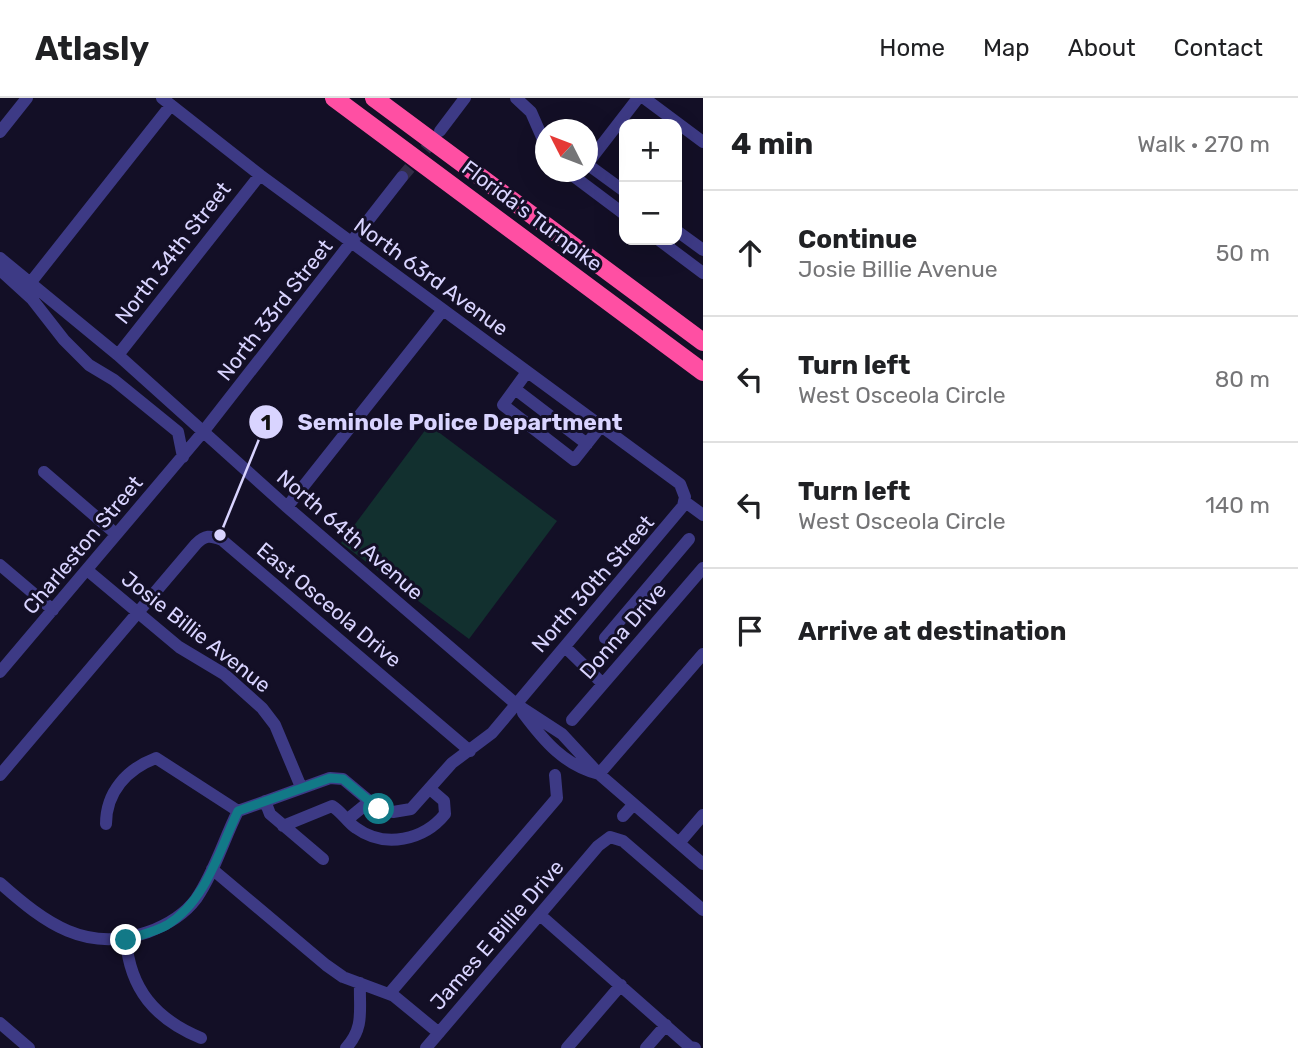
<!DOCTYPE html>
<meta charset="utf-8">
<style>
:root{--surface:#fff;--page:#f6f6f6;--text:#202124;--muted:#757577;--line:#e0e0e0}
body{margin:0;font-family:Rubik,sans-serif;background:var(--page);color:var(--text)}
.controls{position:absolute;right:21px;top:21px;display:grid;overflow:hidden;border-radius:14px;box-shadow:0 7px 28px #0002}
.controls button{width:63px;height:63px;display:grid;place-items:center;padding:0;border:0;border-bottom:2px solid var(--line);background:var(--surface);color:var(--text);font:35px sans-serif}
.compass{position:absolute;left:535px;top:21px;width:63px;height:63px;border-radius:50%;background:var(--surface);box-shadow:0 7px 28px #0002;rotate:312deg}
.stop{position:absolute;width:21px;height:21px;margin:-16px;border:5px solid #127987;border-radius:50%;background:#fff}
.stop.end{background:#127987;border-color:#fff;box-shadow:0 2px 7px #0008}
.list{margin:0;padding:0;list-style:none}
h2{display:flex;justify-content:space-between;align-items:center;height:91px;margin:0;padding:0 28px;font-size:30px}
h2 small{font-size:23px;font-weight:400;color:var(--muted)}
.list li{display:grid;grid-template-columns:46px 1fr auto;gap:21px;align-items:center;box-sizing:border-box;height:126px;padding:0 28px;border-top:2px solid var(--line)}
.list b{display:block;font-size:26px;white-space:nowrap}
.list p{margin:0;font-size:23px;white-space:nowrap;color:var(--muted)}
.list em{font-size:23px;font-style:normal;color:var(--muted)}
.icon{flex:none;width:38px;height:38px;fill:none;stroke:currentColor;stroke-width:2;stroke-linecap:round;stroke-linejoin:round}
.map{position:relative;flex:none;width:703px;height:950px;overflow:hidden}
header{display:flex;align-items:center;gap:42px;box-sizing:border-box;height:98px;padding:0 35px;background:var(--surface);border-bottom:2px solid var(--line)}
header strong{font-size:33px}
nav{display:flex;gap:38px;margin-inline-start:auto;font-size:24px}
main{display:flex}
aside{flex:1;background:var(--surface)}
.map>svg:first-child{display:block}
.green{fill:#12302f}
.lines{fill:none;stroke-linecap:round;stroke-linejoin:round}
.minor-tunnel{stroke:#312d47;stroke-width:12;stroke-dasharray:12 6;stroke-linecap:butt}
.minor{stroke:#3d3a85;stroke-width:12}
.highway{stroke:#ff4fa3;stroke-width:18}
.route{stroke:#127987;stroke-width:9}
.labels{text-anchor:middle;stroke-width:6;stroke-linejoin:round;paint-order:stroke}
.street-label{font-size:21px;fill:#d9d4ff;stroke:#130f26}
.leader{fill:none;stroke:#d9d4ff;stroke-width:2.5}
.callout-dot{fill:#d9d4ff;stroke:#130f26;stroke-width:2.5}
.mark-label{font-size:21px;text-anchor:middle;font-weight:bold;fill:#111}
.callout-label{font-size:23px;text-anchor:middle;font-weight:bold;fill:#d9d4ff;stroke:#130f26;stroke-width:6;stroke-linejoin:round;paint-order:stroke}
</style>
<header>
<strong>Atlasly</strong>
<nav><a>Home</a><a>Map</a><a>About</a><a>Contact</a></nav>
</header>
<main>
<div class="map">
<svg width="703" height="950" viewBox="0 0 703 950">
<rect width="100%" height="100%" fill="#130f26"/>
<path class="green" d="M429 327 557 423 469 541 341 445Z"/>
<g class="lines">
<path class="minor-tunnel" d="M402 79 436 39"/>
<path class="minor" d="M516 0 531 14 545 46
M644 0 703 44
M440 33 465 0
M0 34 27 0
M587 66 638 0
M587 66 624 93
M568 74 624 116
M677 133 703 152
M659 142 703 175
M0 160 118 257 287 409 516 606 562 636 599 676 703 766
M0 172 32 201 64 242 89 267 114 282 178 334 183 359
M31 184 171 7
M118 257 260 77
M527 274 503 307 574 362 601 328
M515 291 587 346
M44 374 116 436
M684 403 703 417
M287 409 443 212
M0 467 53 512
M87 472 179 549 224 576 262 610 275 627 301 689
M605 540 689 441
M565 549 603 586
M0 574 203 334 402 79
M523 615C544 643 564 667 599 676
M572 622 703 470
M599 676 703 556
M0 677 196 446C205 437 210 437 222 442L470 653
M265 703 270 716 323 761
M623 718 633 707
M348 721 370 703
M106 726C106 694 127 671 156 660L238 713
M283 728 332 708C342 714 347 724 356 730 385 751 424 742 445 716L444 703 430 691
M679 745 703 717
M212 771 326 867 343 879 394 898 439 935
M0 785C45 825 86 856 148 834 167 827 184 817 196 801 214 775 224 741 238 713L330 680 343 681 379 711 393 714 411 711 452 665 492 635 683 408 685 399 680 386 260 77 162 0
M540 817 690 949 695 950
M126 842C130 891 155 921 201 940
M389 896 557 700 555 677
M0 925 29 950
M346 950C365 929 359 912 360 885
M426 950 598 748 610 739 623 743 703 812
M567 950 621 887
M646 950 666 927"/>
<path class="highway" d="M334 0 703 274
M374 0 703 244"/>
</g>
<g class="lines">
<path class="route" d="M126 842C139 837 155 834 167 827 206 803 219 753 238 713L330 680 343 681 379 711"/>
</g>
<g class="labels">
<g class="street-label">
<text transform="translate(532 118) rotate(37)" y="7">Florida's Turnpike</text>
<text transform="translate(173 155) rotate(-52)" y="7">North 34th Street</text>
<text transform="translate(431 179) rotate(36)" y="7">North 63rd Avenue</text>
<text transform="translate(275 212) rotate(-52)" y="7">North 33rd Street</text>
<text transform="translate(350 437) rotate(41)" y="7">North 64th Avenue</text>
<text transform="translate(83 447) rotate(-50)" y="7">Charleston Street</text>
<text transform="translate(593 486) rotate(-49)" y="7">North 30th Street</text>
<text transform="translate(329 507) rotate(40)" y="7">East Osceola Drive</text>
<text transform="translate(623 533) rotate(-49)" y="7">Donna Drive</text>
<text transform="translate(196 534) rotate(38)" y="7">Josie Billie Avenue</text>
<text transform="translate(497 837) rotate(-49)" y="7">James E Billie Drive</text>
</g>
</g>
<path class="leader" d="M220 437L266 324"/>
<g class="callout-dot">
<circle cx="220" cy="437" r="7"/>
<circle cx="266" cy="324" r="18"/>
</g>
<g class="mark-label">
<text x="266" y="332">1</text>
</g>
<g class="callout-label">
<text x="460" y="332">Seminole Police Department</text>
</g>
</svg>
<div class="controls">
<button>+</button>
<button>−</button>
</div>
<svg class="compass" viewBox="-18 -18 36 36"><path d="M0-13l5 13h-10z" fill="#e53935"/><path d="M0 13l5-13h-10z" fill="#757577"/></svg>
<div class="stop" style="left:379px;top:711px"></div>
<div class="stop end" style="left:126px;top:842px"></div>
</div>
<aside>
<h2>4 min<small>Walk · 270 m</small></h2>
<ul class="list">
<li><svg class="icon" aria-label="ahead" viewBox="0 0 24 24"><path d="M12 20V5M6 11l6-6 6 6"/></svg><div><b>Continue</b><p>Josie Billie Avenue</p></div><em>50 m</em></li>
<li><svg class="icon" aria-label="left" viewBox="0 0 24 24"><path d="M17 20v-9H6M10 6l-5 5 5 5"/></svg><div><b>Turn left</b><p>West Osceola Circle</p></div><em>80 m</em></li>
<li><svg class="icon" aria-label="left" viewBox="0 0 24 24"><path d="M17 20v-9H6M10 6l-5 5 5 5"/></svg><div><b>Turn left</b><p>West Osceola Circle</p></div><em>140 m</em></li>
<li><svg class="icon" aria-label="arrive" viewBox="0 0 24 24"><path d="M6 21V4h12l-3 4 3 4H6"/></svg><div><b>Arrive at destination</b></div></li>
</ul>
</aside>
</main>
